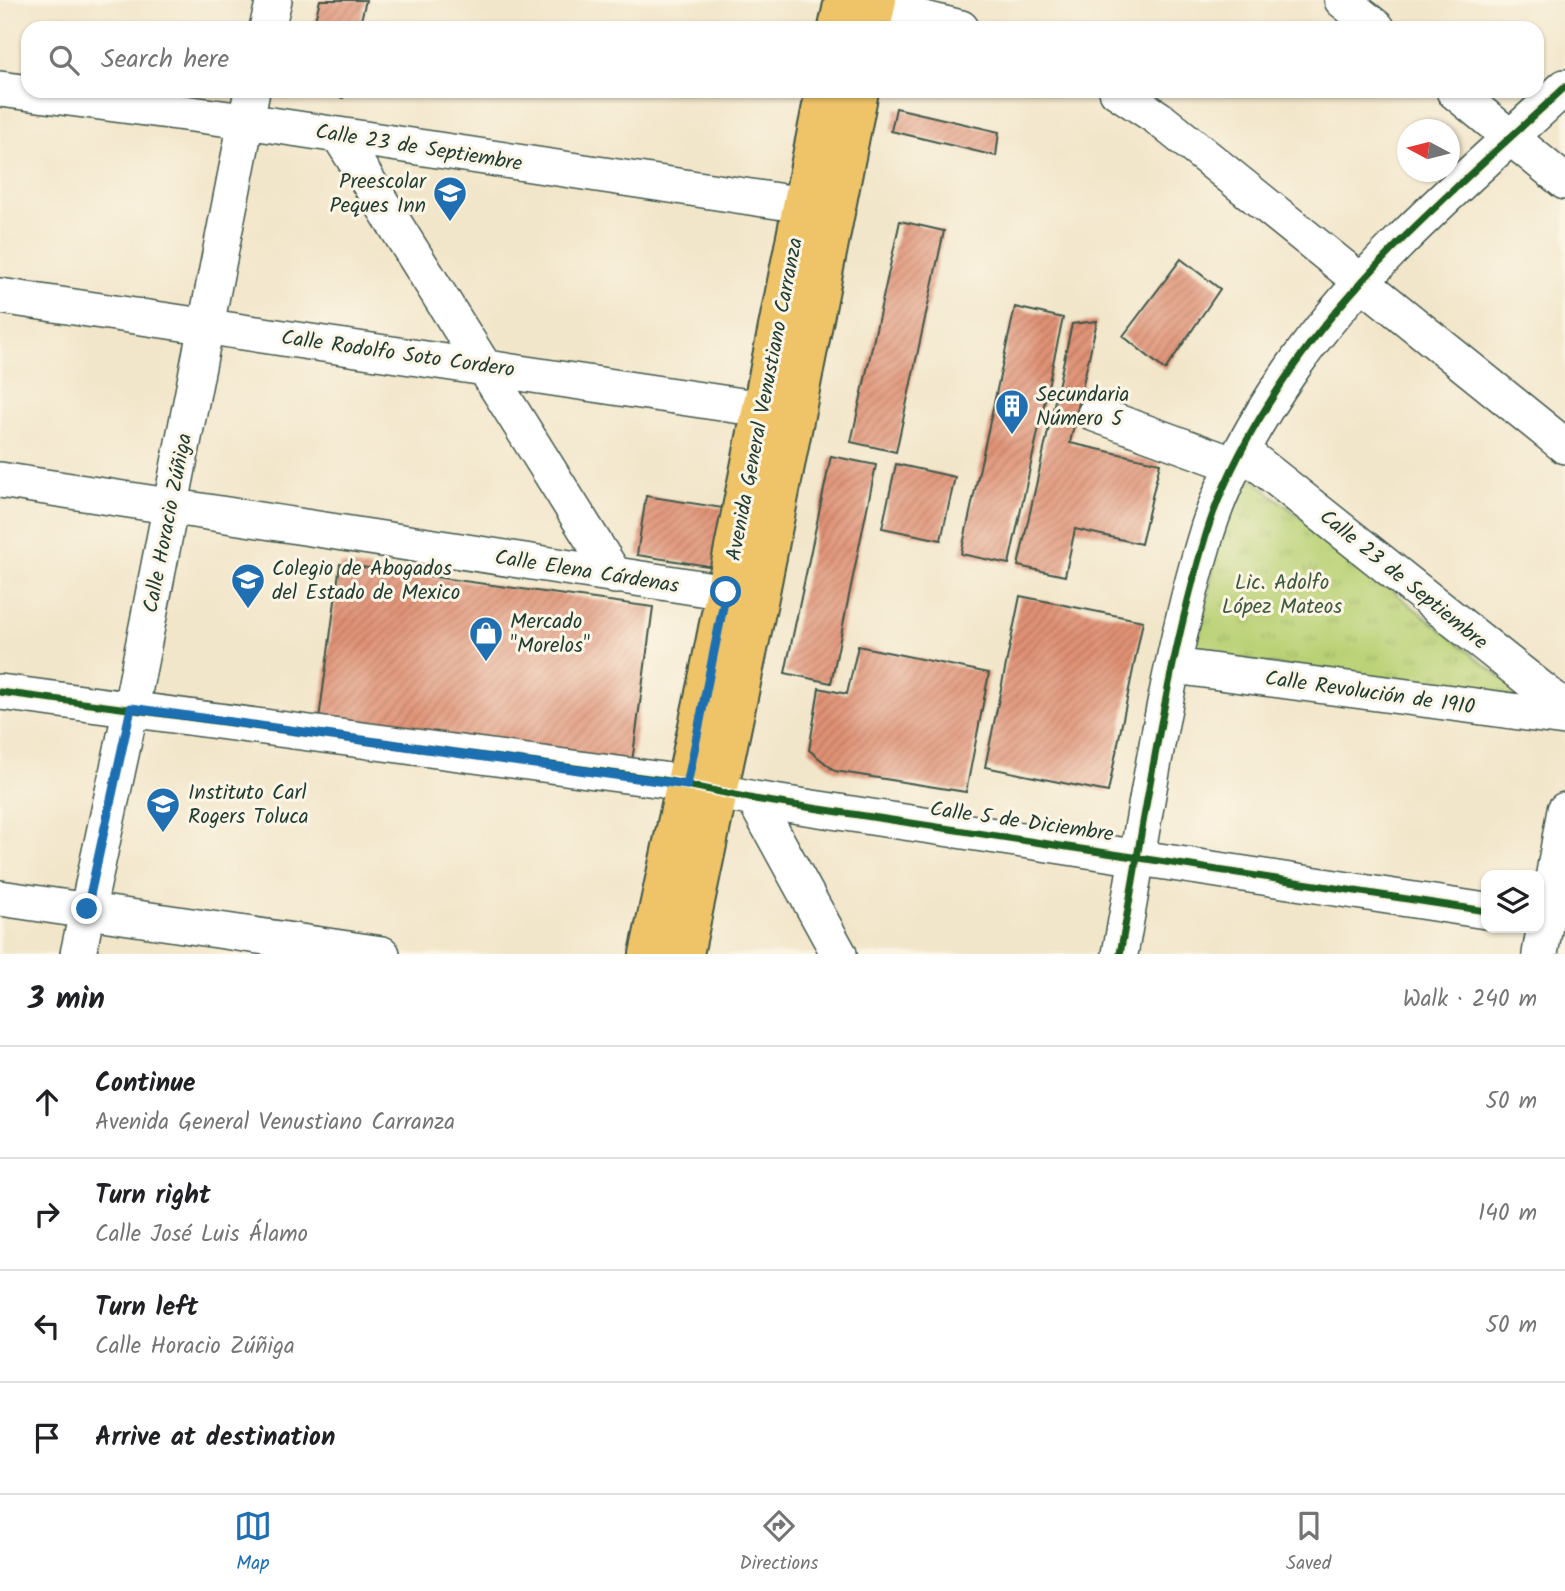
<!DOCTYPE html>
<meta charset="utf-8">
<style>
:root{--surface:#fff;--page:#f2f2f2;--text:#202124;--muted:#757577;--line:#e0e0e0;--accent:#1f6fb2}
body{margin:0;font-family:Kalam,sans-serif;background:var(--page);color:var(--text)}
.controls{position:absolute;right:21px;bottom:21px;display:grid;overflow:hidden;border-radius:14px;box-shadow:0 2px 5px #0004}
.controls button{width:63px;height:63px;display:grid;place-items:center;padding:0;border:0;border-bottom:2px solid var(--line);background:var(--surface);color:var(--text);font:35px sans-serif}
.compass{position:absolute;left:1397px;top:119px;width:63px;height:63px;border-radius:50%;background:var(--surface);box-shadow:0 2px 5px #0004;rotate:277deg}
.stop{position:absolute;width:21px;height:21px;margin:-16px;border:5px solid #1f6fb2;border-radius:50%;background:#fff}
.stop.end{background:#1f6fb2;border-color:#fff;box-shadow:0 2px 7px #0008}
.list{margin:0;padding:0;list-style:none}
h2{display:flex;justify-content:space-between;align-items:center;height:91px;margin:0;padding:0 28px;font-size:30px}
h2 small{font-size:23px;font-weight:400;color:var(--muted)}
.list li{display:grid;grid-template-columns:46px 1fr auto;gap:21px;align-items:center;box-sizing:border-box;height:112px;padding:0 28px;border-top:2px solid var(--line)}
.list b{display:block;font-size:26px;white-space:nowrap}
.list p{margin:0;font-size:23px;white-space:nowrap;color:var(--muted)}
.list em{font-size:23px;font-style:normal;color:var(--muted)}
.icon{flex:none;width:38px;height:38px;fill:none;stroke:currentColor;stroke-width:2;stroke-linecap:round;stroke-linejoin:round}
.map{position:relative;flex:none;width:1565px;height:954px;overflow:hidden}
.search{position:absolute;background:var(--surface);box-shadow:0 2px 5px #0004;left:21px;right:21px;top:21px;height:77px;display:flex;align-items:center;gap:18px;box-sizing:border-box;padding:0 24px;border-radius:21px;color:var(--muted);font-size:26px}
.sheet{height:539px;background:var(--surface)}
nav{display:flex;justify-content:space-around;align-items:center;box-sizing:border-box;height:98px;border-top:2px solid var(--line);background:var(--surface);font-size:19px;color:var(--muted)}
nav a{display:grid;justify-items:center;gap:4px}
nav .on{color:var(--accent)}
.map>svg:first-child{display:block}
.grass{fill:url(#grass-tufts);stroke:#6c8754;stroke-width:2}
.building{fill:url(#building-hatch)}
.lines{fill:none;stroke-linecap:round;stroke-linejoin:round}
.minor-casing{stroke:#3f564a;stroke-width:38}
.major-casing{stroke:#3f564a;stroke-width:42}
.minor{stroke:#fff;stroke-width:35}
.major{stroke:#efc469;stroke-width:38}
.cycleway-casing{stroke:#fcf5e5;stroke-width:11}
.cycleway{stroke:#1b5e20;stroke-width:7}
.route{stroke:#1f6fb2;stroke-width:9}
.labels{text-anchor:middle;stroke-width:6;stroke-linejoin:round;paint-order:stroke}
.street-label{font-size:21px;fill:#1f3d34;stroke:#fcf5e5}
.poi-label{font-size:21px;fill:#1f3d34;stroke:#fcf5e5;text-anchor:start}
.park-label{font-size:21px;fill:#3e5b41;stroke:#fcf5e5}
</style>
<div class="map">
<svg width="1565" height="954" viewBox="0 0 1565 954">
<defs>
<pattern id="grass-tufts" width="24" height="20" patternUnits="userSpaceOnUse" patternTransform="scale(1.75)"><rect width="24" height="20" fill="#b9d175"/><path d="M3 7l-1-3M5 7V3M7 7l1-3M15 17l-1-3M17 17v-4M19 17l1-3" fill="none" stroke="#9fb466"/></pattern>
<pattern id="building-hatch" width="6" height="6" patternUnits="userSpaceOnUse" patternTransform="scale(1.75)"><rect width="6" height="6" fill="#e09174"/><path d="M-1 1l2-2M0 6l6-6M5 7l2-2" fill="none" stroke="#b57860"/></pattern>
</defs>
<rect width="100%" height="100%" fill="#fcf5e5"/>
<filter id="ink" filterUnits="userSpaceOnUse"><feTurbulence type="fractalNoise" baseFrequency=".0143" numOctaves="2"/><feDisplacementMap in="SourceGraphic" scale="14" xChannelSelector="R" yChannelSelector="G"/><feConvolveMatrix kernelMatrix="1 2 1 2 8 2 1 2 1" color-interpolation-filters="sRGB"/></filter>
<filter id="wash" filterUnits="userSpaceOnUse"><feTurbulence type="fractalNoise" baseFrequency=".00686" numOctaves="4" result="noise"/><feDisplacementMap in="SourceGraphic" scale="28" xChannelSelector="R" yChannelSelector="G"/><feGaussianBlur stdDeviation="1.57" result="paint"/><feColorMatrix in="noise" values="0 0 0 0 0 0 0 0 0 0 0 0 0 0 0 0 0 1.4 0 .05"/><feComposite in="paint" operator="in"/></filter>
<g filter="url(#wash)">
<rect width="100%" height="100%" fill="#f2e6ca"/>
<path class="grass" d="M1235 465 1528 699 1195 654Z"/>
<g id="blocks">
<path class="building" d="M320 0H366L359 28H313Z
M316 91H345L343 98Z
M896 108 999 132 996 156 891 131Z
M900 221 944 231 896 452 851 442Z
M1181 259 1220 289 1165 370 1123 336Z
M1015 307 1063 318 1009 564 961 554Z
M1097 321 1070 443 1160 463 1141 544 1075 529 1065 576 1018 566 1072 324Z
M831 456 876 465 831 683 785 673Z
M896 464 955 477 941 540 882 528Z
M646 496 723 508 715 567 637 555Z
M340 564 653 607 632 762 319 719Z
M1020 596 1143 621 1108 792 985 767Z
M858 646 989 673 966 792 835 771 809 750 819 688 847 694Z"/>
</g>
</g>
<g filter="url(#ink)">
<use href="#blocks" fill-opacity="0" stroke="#3f564a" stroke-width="2"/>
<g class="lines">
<g class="minor-casing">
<path id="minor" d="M847 0 961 28
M1342 0 1377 28
M267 28 274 0
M0 89 245 121 830 209
M1117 91 1158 118 1565 446
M1454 91 1565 182
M339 135 615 576
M0 296 789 413
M1095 414 1235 465
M1242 451 1565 708
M0 480 752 596
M1174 666 1565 718
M0 692 663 780 754 799 1486 911
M754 799 839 954
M0 898 382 954
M78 954 131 708 252 91
M1120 954C1145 818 1164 678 1203 545 1220 483 1256 420 1293 367 1366 262 1472 174 1565 87
M1540 954 1565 810"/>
</g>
<g class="major-casing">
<path id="major" d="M838 28 844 0
M871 28 877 0
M649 954 707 684 825 91
M684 954 759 597 859 91"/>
</g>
<use href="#minor" class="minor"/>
<use href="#major" class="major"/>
<g class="cycleway-casing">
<path id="cycleway" d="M0 692 663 780 754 799 1486 911
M1120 954C1145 818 1164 678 1203 545 1220 483 1256 420 1293 367 1366 262 1472 174 1565 87"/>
</g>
<use href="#cycleway" class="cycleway"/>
</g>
</g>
<g class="lines" filter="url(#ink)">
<path class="route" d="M87 909 131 708 687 785 726 592"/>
</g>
<defs>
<g id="school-pin" transform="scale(1.75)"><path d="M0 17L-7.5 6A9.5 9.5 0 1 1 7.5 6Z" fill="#1f6fb2" stroke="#fcf5e5"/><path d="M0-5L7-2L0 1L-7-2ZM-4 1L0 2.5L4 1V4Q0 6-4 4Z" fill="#fff"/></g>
<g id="building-pin" transform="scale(1.75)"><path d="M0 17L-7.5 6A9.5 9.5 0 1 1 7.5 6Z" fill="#1f6fb2" stroke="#fcf5e5"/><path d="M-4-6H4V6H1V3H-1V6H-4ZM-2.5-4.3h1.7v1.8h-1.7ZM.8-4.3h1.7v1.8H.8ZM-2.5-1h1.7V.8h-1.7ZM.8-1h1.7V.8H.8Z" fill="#fff"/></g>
<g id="university-pin" transform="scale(1.75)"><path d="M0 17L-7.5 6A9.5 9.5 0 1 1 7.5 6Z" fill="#1f6fb2" stroke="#fcf5e5"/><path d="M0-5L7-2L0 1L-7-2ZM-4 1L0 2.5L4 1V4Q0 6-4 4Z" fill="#fff"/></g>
<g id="shop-pin" transform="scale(1.75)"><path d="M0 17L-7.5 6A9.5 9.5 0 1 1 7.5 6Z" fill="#1f6fb2" stroke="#fcf5e5"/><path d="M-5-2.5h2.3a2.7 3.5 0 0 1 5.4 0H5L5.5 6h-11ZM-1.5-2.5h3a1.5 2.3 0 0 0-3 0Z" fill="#fff"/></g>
</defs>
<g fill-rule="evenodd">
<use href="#school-pin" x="450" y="193"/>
<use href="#building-pin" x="1012" y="406"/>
<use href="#university-pin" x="248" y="580"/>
<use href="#shop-pin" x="486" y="633"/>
<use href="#school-pin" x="163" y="804"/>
</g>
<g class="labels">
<g class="street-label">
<text transform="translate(419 147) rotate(9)" y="7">Calle 23 de Septiembre</text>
<text transform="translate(398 353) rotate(8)" y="7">Calle Rodolfo Soto Cordero</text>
<text transform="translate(764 399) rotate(-79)" y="7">Avenida General Venustiano Carranza</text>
<text transform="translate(167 523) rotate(-79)" y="7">Calle Horacio Zúñiga</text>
<text transform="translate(587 571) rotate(9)" y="7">Calle Elena Cárdenas</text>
<text transform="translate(1404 579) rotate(39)" y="7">Calle 23 de Septiembre</text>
<text transform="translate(1370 692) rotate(8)" y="7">Calle Revolución de 1910</text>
<text transform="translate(1022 821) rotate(8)" y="7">Calle 5 de Diciembre</text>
</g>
<g class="poi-label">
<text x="426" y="188" text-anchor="end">Preescolar<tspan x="426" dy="24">Peques Inn</tspan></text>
<text x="1036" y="401">Secundaria<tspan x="1036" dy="24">Número 5</tspan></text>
<text x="272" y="575">Colegio de Abogados<tspan x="272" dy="24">del Estado de Mexico</tspan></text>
<text x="510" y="628">Mercado<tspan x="510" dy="24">"Morelos"</tspan></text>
<text x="188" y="799">Instituto Carl<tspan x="188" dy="24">Rogers Toluca</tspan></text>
</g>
<g class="park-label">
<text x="1282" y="589">Lic. Adolfo<tspan x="1282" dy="24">López Mateos</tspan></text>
</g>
</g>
</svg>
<div class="controls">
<button><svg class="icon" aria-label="layers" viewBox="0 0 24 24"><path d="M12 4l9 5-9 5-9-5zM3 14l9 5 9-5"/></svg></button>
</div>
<svg class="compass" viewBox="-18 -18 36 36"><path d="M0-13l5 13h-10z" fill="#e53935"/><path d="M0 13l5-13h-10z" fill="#757577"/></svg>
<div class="stop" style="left:726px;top:592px"></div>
<div class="stop end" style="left:87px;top:909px"></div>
<div class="search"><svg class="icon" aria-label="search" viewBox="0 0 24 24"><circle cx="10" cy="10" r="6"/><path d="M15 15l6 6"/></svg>Search here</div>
</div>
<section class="sheet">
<h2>3 min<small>Walk · 240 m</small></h2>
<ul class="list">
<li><svg class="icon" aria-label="ahead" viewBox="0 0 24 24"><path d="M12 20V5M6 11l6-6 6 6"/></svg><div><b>Continue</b><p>Avenida General Venustiano Carranza</p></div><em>50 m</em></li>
<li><svg class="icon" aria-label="right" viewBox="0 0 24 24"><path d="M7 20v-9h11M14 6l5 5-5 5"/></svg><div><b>Turn right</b><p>Calle José Luis Álamo</p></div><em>140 m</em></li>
<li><svg class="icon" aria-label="left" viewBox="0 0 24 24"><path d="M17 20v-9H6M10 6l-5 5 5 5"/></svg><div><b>Turn left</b><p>Calle Horacio Zúñiga</p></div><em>50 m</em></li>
<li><svg class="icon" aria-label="arrive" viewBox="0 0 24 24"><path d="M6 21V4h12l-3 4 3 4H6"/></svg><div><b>Arrive at destination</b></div></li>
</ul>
</section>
<nav>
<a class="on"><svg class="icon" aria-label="map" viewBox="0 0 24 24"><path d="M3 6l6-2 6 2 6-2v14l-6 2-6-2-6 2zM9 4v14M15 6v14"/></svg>Map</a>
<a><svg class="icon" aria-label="directions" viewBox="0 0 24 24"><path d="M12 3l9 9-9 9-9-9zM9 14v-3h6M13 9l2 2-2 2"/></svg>Directions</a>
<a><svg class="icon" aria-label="saved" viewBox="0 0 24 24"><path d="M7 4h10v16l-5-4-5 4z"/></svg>Saved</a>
</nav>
